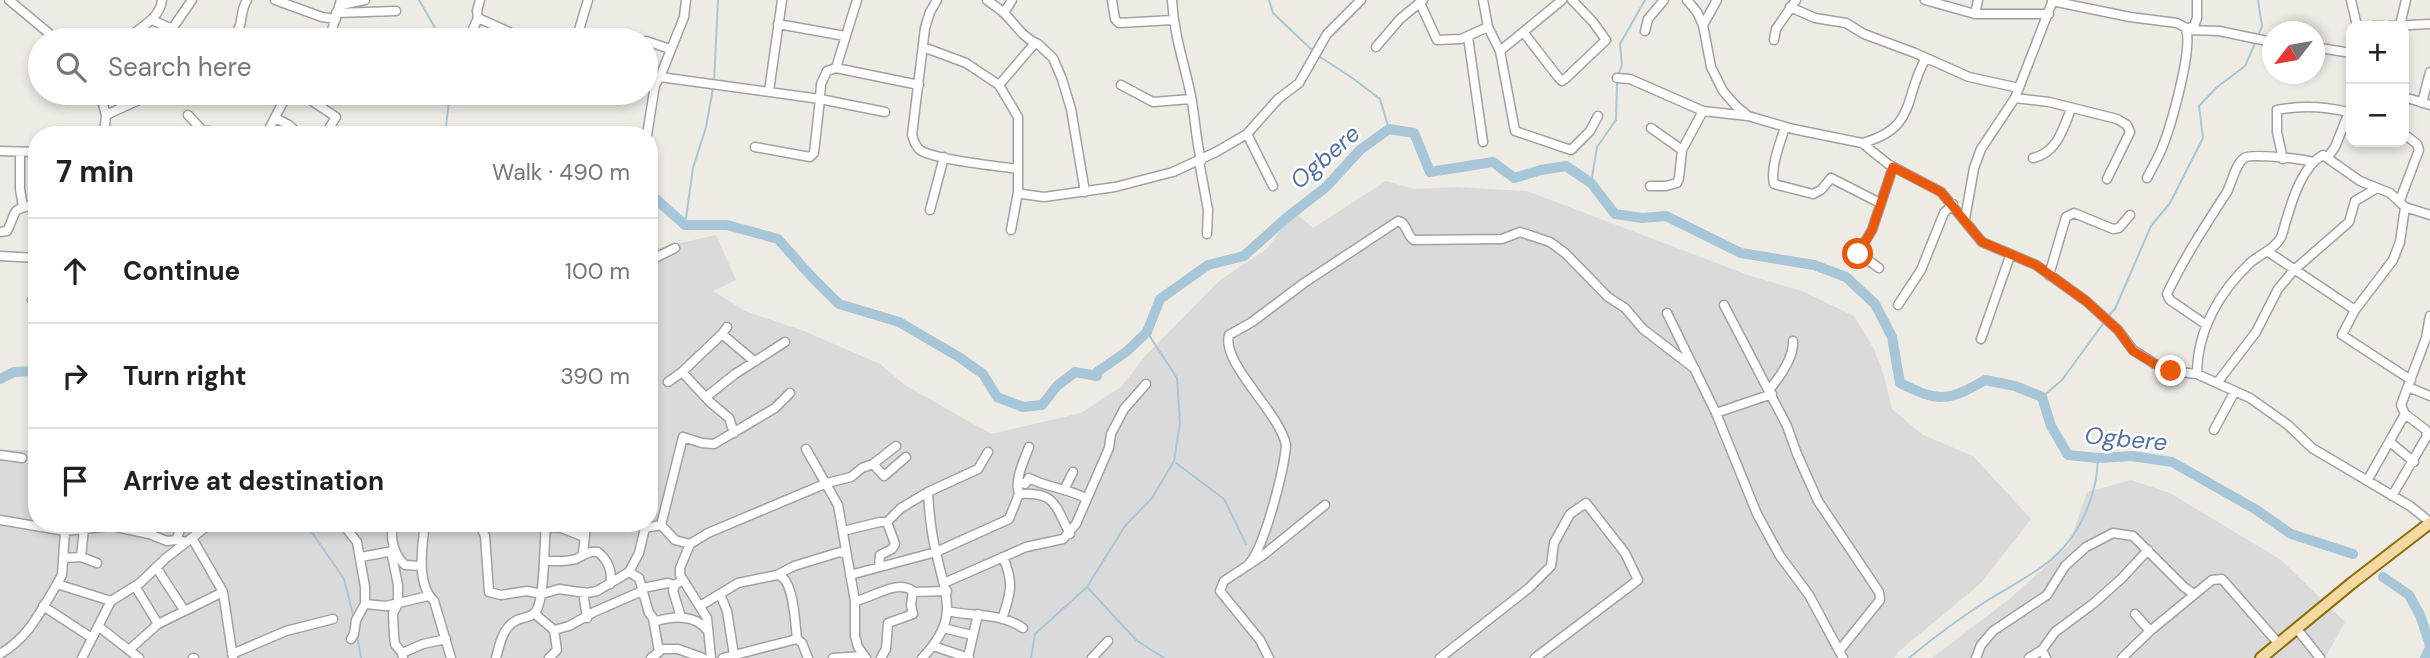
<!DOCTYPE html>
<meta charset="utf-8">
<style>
:root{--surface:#fff;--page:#f2f2f2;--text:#222;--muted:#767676;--line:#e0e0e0}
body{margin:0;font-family:"DM Sans",sans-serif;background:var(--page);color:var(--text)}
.controls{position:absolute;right:21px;top:21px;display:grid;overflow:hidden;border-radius:14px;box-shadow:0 4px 10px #0003}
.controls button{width:63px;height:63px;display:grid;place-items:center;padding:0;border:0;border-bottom:2px solid var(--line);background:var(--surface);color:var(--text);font:35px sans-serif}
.compass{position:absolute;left:2262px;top:21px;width:63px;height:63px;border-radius:50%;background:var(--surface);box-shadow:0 4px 10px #0003;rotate:239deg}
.stop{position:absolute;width:21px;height:21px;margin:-16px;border:5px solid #ea580c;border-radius:50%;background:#fff}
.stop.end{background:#ea580c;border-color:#fff;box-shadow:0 2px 7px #0008}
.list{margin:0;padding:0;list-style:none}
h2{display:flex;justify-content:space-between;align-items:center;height:91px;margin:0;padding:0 28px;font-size:30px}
h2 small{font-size:23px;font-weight:400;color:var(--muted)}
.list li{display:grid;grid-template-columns:46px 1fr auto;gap:21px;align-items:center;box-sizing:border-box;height:105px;padding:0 28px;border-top:2px solid var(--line)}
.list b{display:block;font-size:26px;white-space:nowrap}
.list em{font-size:23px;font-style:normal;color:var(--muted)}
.icon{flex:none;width:38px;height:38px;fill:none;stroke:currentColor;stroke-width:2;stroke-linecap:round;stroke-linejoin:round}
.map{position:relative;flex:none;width:2430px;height:658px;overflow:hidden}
.search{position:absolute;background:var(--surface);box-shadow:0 4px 10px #0003;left:28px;top:28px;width:630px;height:77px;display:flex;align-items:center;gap:18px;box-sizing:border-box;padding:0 24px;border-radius:38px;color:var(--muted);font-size:26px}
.panel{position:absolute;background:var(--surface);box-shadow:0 4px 10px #0003;left:28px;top:126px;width:630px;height:406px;border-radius:28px}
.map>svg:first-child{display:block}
.residential{fill:#dbdada}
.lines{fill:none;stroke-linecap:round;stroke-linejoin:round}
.stream{stroke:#a7c7d8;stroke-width:2}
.river{stroke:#a7c7d8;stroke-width:10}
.minor-casing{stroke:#a1a1a1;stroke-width:11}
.major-casing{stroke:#8a6f0c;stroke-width:14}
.minor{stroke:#fff;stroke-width:8}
.major{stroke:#f4daa2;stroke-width:10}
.route{stroke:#ea580c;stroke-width:9}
.labels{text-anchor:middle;stroke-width:5;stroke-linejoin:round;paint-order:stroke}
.water-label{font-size:24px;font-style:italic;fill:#5171a4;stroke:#fff}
</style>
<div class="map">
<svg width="2430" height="658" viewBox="0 0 2430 658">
<rect width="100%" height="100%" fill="#edebe4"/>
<path class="residential" d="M1386 181 1415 189 1457 187 1527 191 1748 275 1802 291 1854 316 1874 349 1884 376 1892 409 1923 435 1973 456 2031 519 1981 583 1898 652 1894 658H0V452L2 450H37V523H649V250L716 235 736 280 713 291 745 311 804 331 880 364 905 385 991 434 1081 413 1121 387 1145 356 1220 280 1267 249 1293 211 1313 228Z
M2131 480 2170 493 2281 560 2345 622 2325 658H1932L2007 601 2069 545 2087 492Z"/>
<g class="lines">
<path class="stream" d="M419 0 442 40
M1269 0 1273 13 1313 51
M2258 36 2262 26 2258 0
M1317 55 1351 77 1380 99 1389 129
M1618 76 1622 65 1620 44 1645 0
M714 83 718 0
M445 135 450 93
M1591 183 1597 147 1616 120 1617 82
M685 225 693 168 706 127 713 88
M2108 316 2115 309 2151 226 2170 203 2203 138 2199 106 2216 88 2245 66 2256 41
M2042 397 2062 380 2105 321
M1176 463 1224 499 1246 544
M295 523 313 534 344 579 354 619
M1088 588 1136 640 1164 658
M357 635 361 658
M1031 658 1035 634 1087 587 1125 526 1152 498 1174 461 1180 423 1177 378 1147 332
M1909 658C1934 637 1960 618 1988 600 2009 587 2033 575 2052 559 2081 534 2097 495 2098 458"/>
<path class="river" d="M649 193 685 225H727L778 239 809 274 839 304 899 322 959 357 983 374 997 397 1023 407 1042 405 1057 386 1075 372 1097 376V372L1126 352 1147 332 1160 299 1208 265 1244 256 1285 219 1326 187 1360 150 1389 129 1414 133 1430 172 1493 162 1514 178 1541 170 1566 166 1591 183 1615 214 1642 218 1666 216 1741 253 1814 265 1846 277 1875 304 1892 337 1900 383C1938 402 1948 402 1985 380L2015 386 2042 397 2051 426 2068 455 2098 458 2132 456 2172 462 2255 509 2291 534 2353 554
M0 379 14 372 37 371
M2383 577 2409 595 2420 615 2430 645
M2425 658 2430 648"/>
<g class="minor-casing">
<path id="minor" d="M9 0 57 40
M275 0 322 17 336 19
M937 0 930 12 925 28 912 135C914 141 915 146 920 150 935 160 997 166 1018 169
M987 0C993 5 1000 9 1005 14 1015 24 1024 39 1038 44L1053 58 1062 79 1071 109 1085 192
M1112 0 1115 19 1119 23 1173 20
M1172 0C1174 36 1184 62 1191 96 1195 118 1196 139 1201 161
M1483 0 1488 27 1500 51 1515 131 1571 150 1590 131 1598 116
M1687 0 1697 12 1703 25 1711 67 1723 91 1736 106 1748 116 1793 129 1862 143 1888 164 1941 192 1982 242 2036 265 2086 301 2118 330 2133 350 2155 364 2171 371 2197 374 2250 398 2288 425 2312 448 2410 506 2430 522
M1925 0 1975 14H2049
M2351 0 2357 26
M2052 1 2130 17 2177 23 2190 30 2219 31 2272 42
M1420 3 1437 40 1461 39 1488 27
M341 5 365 0
M1790 7 1815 18 1846 23 1864 34 1915 53 1969 77 2019 88
M336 13 396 11
M1004 13 1012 0
M1975 14 1978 0
M478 18 527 40
M152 20 170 28 174 26 192 0
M778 24 845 36
M1703 25 1717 0
M2400 25 2406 0
M2373 26H2383
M2389 26 2430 24
M1645 31 1648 19 1664 0
M1524 33 1558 77 1562 81 1565 79 1606 40 1593 22 1572 0
M238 35 247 40
M1468 37 1483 142
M125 40C139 28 160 19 162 0
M229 40C247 25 237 17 247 0
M329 40 341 0
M468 40 478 18 477 11 480 0
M576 40 588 0
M1774 40 1776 29 1796 0
M646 41 670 49
M923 47 966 63 999 85 1018 117V192L1011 230
M1376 47 1400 19 1423 0
M2314 47 2351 53
M1500 51 1562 0
M836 68 857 0
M660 77 820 99 821 84 827 71 836 68 919 85
M1617 78 1630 79 1703 111 1748 116
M999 85 1035 43
M1121 85 1153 102 1191 99
M646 88 655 85 660 77 684 17 686 0
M769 91 782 0
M100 93 106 115 104 135
M300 93 336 117 325 135
M2404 97 2430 105
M2015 98 2049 102 2117 119 2127 125 2130 132 2107 179
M2422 103 2430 72
M106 115 154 93
M188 115 203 131H210L217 135
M275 118 289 125 300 135
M1785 127C1780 144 1770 167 1774 184L1813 194 1821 190 1831 178 1880 203
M1651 128 1682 150
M1247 134 1273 186
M266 135 283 102 290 93
M647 135 655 85
M1862 143C1918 128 1903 97 1926 58
M755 147 810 157 814 153 820 99 885 112
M0 151 37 152
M20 152V189L23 207
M35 152V187
M2328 157 2335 147 2351 107
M2033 158C2057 153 2063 129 2071 109
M2283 159 2277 132V110C2302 105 2323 106 2348 112
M1199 161 1208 210 1207 234
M2147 178C2152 168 2158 158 2162 148 2171 126 2193 49 2186 29L2194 26 2197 18V0
M1650 186H1666L1677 183 1679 178 1682 150 1703 111
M1018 192 1022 194 1044 197 1115 187 1173 172 1216 152 1247 134 1278 99 1299 83 1327 34 1361 0
M2400 200 2419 150 2417 144 2404 134
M930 210 944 157
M1965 219 1974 168 1981 149 2015 98 2053 0
M0 232 7 231C19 208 8 211 37 204
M2267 251 2355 310 2393 260 2400 242 2405 207
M0 256 37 258
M649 261 675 248
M1879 268 1858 253 1872 230 1893 167
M2049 275 2066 217 2074 213 2113 229 2119 228 2130 215
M32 300 37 299
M1724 305 1787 426 1797 454 1818 501 1879 592 1880 600 1839 651
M1898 305 1921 270 1944 213 1953 204
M2355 310 2342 335 2411 380
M1667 313 1716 413 1757 514 1780 556 1809 595 1843 658
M2205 324 2170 300 2167 294C2184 258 2205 226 2227 192 2232 182 2235 165 2244 158 2250 153 2303 159 2313 162
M722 334 754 361
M1981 339 2010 256
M682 372 710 402 729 418 734 433
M2197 374C2197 331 2219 292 2251 262 2261 254 2273 250 2280 239 2284 232 2284 225 2287 218 2293 197 2303 166 2323 155L2360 181 2390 193 2405 207 2430 215
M668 382 682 372 722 334 727 327
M2217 383 2256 332 2278 289 2294 270 2349 222 2355 201 2377 188
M2408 387 2430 396
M1769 390C1779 378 1794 357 1793 341
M706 397 735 374 785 342
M1716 413 1772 394
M2214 430 2235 391
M2390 442 2414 462
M806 449 838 505 855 601V636L858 647 866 658
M0 455 22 458
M873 464 884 476 906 457
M1018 481 1025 484 1029 478C1047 488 1069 488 1087 499
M2367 481 2405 414
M1064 490 1073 472
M1019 494C1056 491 1055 506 1070 534
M2392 496 2427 436 2426 430 2405 414 2401 405 2426 338 2430 316
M0 520 65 531 112 526 149 534 167 541 176 540 186 542
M342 523 357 542 365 587V604L356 620 354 634 351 639
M394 523C389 537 394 555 405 565L421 566
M425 523C422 547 416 584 434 601L451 658
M479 523 485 536 489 592 501 595 527 591 542 594 559 589 586 593 597 591 629 572 639 553 645 528 661 525
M545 531 551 527 561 528 584 537
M843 531 880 522H887L901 508 928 492 978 469 988 452
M192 538 223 592 233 658
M176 540 183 523
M690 544 675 540 661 525 683 437 702 443 714 444 775 408 790 393
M391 551 398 585V604L393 613 394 636 395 644 402 653 403 658
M583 553 586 526 603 523
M81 557 84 529
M361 557 393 551
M63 558 81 557 97 563
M545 561C554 561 566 562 576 559 584 555 588 551 598 552 608 560 613 572 610 584
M1249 564C1265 546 1284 470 1286 445 1280 413 1221 363 1229 335L1252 322 1304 283 1398 221C1408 223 1406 236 1414 240L1502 239 1520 232 1550 242 1565 253 1608 297 1625 308 1643 329 1695 369
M879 566 880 555 892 549 895 544 887 522
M156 567 184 610
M629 572 639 578 649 613 653 618 659 652 651 658
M777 575C794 577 795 623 797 639L802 643 808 658
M850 575 936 552 1009 519 1019 494C1014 480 1024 461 1029 447
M944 583 1026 547 1063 539 1076 524 1109 448 1111 434 1124 409 1146 384
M57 584 111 601
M675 585 673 591 681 617
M135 586 158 624
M643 588 668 583 675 585 682 580
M583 592 587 618
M912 592 947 591
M720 594 727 611 734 655
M855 601C873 598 896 579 913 591L911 605 913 614 888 623 886 649 881 658
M365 604 386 606 428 596
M43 606 92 638
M700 606 738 583 777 575 794 566 840 552 846 554
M947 611C973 617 999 612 1023 628
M535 614 554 630 557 650 549 658
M2135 614 2150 631 2212 580 2222 579 2279 644
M1002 619C1011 593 1014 583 1003 557
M654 622C672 616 695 614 707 630
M98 626 139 658
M943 628 972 635
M2297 629 2320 658
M554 630 569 626 594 612 642 591
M933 646 969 658
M130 649 158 624 223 592
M659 649H678L703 658
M402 653 423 644 446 639
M0 654C29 637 40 612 57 584L62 575 65 531
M232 654 286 631 333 619
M968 657 978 614
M82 658 111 601 140 583 166 558 211 523
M193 658H194
M496 658C500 644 502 628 517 620 524 617 531 618 536 611 545 598 544 542 546 523
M711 658 707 618 680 575V568L690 544 708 533 827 483 851 477 862 468 873 464 896 446
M723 658 797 639
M833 658 863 656
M922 658C960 619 946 598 936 552 931 532 929 512 928 492
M1092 658 1108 641
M1269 658 1260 640 1220 591 1224 581 1262 556 1325 505
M1440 658 1529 588 1551 566 1554 543 1570 514 1586 503 1625 553 1638 580 1535 658
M1976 658 1981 645 1993 631 2047 595 2065 566 2086 547 2113 533 2133 536 2184 587 2194 594
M2029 658 2042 650
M2046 658 2042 650 2055 632 2094 603 2121 579 2148 550
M2122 658 2150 631"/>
</g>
<g class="major-casing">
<path id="major" d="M2261 658 2352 583 2430 523"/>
</g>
<use href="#minor" class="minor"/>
<use href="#major" class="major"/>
</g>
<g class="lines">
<path class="route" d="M1858 254 1872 230 1893 167 1941 192 1982 242 2036 265 2086 301 2118 330 2133 351 2155 364 2171 371"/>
</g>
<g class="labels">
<g class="water-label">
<text transform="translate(1325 157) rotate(-41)" y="8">Ogbere</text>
<text transform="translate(2126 439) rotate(5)" y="8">Ogbere</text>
</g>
</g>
</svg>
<div class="controls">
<button>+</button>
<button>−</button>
</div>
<svg class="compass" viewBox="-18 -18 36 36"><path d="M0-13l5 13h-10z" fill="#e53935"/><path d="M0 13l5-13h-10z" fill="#767676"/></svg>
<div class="stop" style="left:1858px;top:254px"></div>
<div class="stop end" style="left:2171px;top:371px"></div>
<div class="search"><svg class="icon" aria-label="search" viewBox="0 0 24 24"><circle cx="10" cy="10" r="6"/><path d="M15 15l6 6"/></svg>Search here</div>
<section class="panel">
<h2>7 min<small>Walk · 490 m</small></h2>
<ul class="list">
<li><svg class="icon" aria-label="ahead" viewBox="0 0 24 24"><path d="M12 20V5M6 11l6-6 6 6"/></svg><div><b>Continue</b></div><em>100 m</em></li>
<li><svg class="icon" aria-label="right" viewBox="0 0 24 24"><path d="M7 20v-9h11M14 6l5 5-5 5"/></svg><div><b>Turn right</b></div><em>390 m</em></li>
<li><svg class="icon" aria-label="arrive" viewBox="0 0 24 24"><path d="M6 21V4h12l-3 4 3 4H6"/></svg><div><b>Arrive at destination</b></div></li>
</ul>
</section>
</div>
